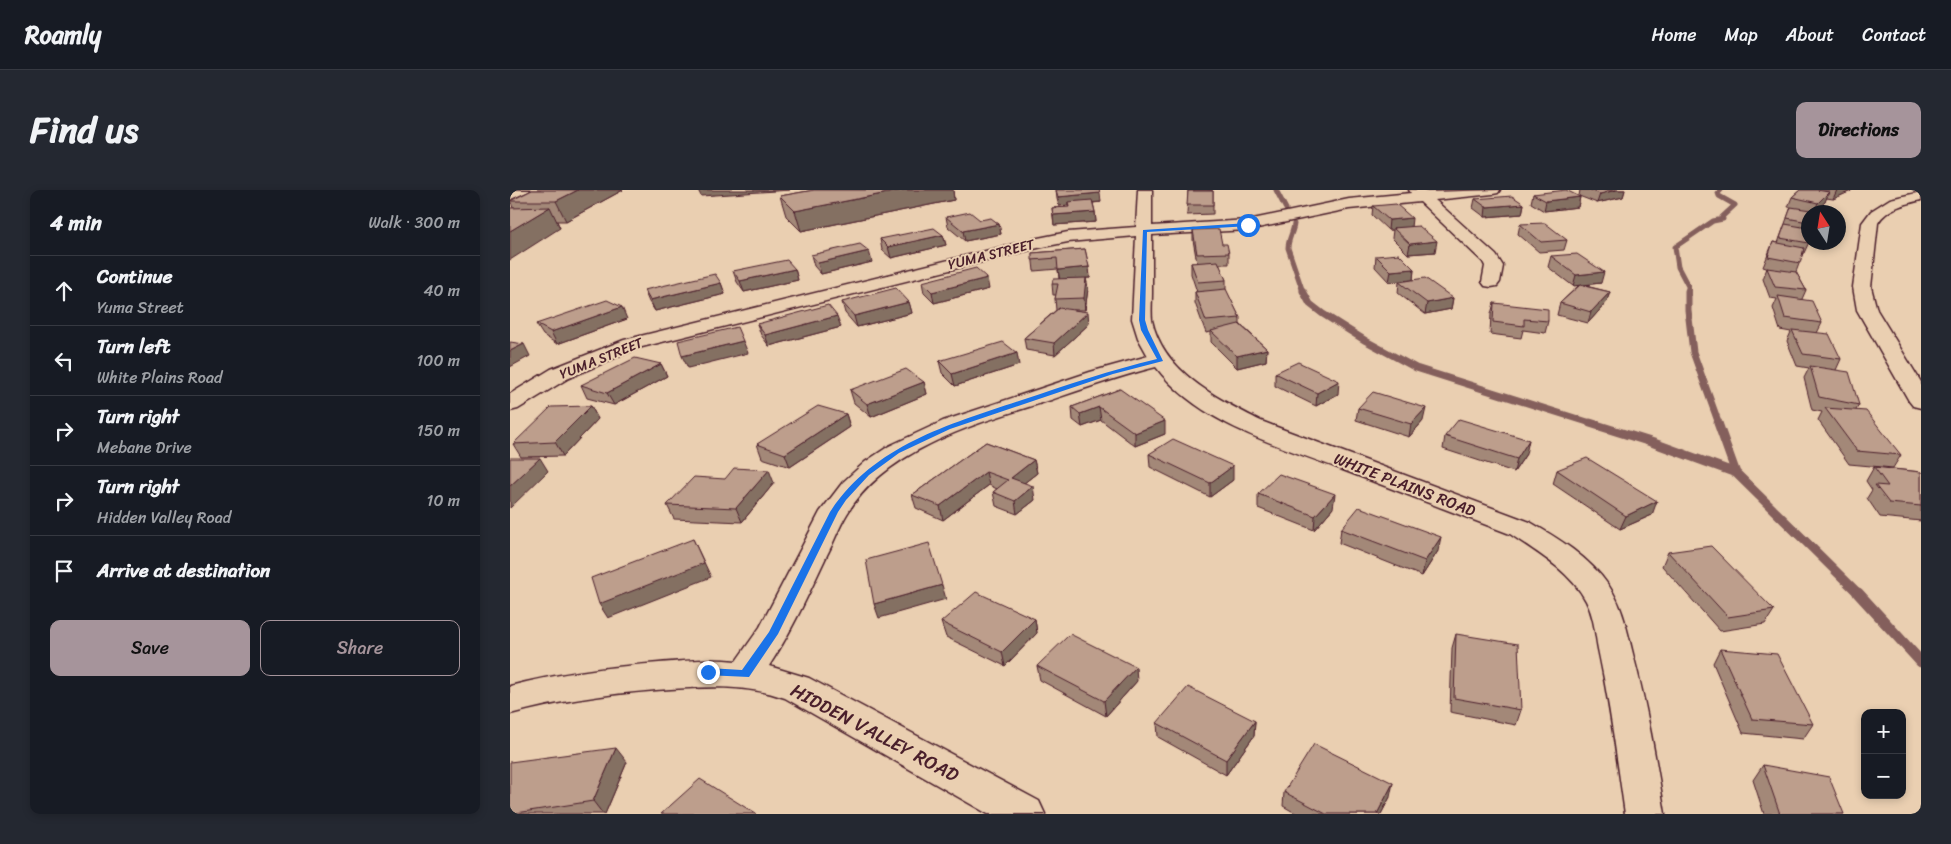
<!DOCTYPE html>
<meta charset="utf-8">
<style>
:root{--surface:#171b24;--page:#242831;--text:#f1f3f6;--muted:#9ea1a6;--line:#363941;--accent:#a6949b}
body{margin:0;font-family:Sriracha,sans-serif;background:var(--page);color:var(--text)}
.controls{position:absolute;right:15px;bottom:15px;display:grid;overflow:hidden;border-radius:10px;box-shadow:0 2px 8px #0003}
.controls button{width:45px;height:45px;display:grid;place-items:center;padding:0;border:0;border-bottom:1px solid var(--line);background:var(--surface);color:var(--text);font:25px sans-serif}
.compass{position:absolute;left:1291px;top:15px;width:45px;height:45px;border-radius:50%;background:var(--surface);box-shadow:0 2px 8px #0003;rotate:348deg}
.stop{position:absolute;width:15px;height:15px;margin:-11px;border:4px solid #1a73e8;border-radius:50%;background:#fff}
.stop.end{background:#1a73e8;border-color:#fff;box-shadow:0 1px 5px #0008}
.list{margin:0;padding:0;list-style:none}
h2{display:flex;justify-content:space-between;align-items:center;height:65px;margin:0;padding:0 20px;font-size:21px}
h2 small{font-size:16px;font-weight:400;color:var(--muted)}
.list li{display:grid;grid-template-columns:32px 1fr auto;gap:15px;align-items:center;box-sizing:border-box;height:70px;padding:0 20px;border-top:1px solid var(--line)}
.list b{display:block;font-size:19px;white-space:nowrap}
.list p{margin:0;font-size:16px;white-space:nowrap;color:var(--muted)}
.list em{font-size:16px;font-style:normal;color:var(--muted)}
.actions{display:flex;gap:10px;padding:15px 20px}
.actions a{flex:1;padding:11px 0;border:1px solid var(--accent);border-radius:10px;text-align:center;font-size:18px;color:var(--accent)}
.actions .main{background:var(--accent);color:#111}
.icon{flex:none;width:28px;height:28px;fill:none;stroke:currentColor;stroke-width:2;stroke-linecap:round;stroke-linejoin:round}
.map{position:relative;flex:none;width:1411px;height:624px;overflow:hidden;border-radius:10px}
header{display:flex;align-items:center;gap:30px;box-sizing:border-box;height:70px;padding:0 25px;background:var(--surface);border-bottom:1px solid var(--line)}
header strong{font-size:24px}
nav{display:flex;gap:28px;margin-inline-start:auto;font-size:18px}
.intro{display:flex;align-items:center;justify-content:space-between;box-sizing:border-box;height:120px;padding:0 30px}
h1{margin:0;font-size:35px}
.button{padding:12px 22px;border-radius:10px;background:var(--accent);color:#111;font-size:18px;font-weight:700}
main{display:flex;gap:30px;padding:0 30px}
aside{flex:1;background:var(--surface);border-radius:10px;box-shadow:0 2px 8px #0003}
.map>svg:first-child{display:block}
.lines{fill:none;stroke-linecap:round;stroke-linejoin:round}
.stream-far3{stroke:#845f5c;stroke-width:5}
.stream-far2{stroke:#845f5c;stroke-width:7}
.stream-far1{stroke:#845f5c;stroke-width:9}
.stream{stroke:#845f5c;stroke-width:11}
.minor-casing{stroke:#4a1f2b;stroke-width:3}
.major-casing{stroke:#4a1f2b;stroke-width:3}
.minor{fill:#eacfb1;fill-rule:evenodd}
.major{fill:#eacfb1;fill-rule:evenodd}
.wall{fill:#a38878;stroke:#4a1f2b}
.shaded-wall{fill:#846f62;stroke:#4a1f2b}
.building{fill:#bd9e8c;stroke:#4a1f2b}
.route{fill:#1a73e8}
.labels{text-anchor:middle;stroke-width:4;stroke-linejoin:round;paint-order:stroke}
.far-street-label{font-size:14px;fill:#4a1f2b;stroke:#eacfb1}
.street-label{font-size:16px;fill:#4a1f2b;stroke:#eacfb1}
.near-street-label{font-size:19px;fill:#4a1f2b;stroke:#eacfb1}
</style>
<header>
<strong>Roamly</strong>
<nav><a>Home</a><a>Map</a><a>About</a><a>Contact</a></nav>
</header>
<div class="intro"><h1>Find us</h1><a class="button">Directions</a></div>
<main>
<aside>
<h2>4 min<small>Walk · 300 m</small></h2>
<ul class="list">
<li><svg class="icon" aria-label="ahead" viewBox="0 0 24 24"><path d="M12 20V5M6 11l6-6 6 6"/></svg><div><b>Continue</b><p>Yuma Street</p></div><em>40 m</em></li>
<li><svg class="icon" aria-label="left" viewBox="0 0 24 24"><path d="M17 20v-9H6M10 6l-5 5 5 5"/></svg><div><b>Turn left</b><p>White Plains Road</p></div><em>100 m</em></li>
<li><svg class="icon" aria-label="right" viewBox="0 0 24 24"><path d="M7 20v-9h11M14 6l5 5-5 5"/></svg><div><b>Turn right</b><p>Mebane Drive</p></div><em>150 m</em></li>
<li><svg class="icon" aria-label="right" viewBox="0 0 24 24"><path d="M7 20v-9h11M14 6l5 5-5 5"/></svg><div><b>Turn right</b><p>Hidden Valley Road</p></div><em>10 m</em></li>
<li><svg class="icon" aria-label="arrive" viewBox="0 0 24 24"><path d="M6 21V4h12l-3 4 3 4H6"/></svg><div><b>Arrive at destination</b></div></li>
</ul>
<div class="actions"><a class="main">Save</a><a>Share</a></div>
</aside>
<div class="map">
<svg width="1411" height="624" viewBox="0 0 1411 624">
<rect width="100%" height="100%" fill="#eacfb1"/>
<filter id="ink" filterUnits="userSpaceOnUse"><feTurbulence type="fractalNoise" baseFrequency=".02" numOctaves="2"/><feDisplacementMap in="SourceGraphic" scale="10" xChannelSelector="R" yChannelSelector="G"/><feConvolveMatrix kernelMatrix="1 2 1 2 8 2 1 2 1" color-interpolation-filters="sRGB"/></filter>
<g filter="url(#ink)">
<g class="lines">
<path class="stream-far3" d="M766 0 776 19
M784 34C783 43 778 49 778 58L793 102
M1178 102V96L1168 77 1165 57 1203 31 1213 29 1212 27 1225 15 1209 6 1208 3 1211 0"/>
<path class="stream-far2" d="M793 101 800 114 813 124 856 151 906 178 1084 234
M1178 101V120L1183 162 1209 234"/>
<path class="stream-far1" d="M1080 233 1144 253 1226 283 1349 404
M1208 233 1226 283"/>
<path class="stream" d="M1348 403 1411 472"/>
<g class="minor-casing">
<path id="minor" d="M628 0H642V36L738 30 839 9 901 3 899 0H914L917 2 990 0 988 3 983 4 925 10 986 65 993 76 990 92 987 96 981 97 975 96 972 92 975 76 973 72 910 12 839 19 738 40 642 45C642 65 642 84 642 103 642 111 641 121 642 130 653 182 708 209 751 231L1020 332C1049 349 1079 367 1099 396 1113 417 1117 440 1123 464 1137 516 1146 570 1155 624H1115C1107 569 1100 514 1088 459 1085 443 1084 426 1076 411 1061 382 1027 362 1000 344 944 323 889 301 833 280 769 255 690 235 646 177 610 186 576 198 541 210 471 232 377 257 337 324 329 337 324 352 317 365 299 403 282 441 259 476L299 488 529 611 535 624H478L275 508C233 493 190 497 146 500 97 504 48 511 0 524V496C49 483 99 477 149 473 175 471 200 468 226 471L250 437 310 322 333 292 355 272 379 256 433 231 580 182 638 166 628 148 622 129 626 46 558 52 528 58 128 158 57 189 8 219 0 221V204L41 179 114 150 528 48 558 42 626 37Z
M1411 2V10C1395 14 1377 18 1368 33L1361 97 1367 120 1411 192V218L1403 216 1399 211 1347 120 1343 97 1352 33 1361 21 1380 9Z"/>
</g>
<g class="major-casing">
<path id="major" d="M2 0H20L18 3 0 11V1Z"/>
</g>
<use href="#minor" class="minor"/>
<use href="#major" class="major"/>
</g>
<path class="wall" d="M22 0H113L56 31H47L50 38 3 18 0 10Z
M304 0H443L444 10 291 41 276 26 270 6Z
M546 0 591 12 583 13 585 22 586 32 544 35 542 18 559 17 558 15 549 16 547 9Z
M678 0H702L703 1V24L677 25Z
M1070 0H1115L1113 7 1087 13 1069 6Z
M1290 0H1341V1L1323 9 1316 8 1315 12 1305 21 1298 22 1299 52 1294 63H1293L1286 82 1296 100 1292 109 1312 133 1307 143 1331 169 1326 180 1349 215 1346 220 1391 265 1383 278 1339 274 1308 230 1312 222 1302 220 1294 188 1299 178 1287 176 1277 151 1281 142 1270 140 1263 118 1267 109 1260 108 1253 89 1257 78 1259 79 1253 77 1263 52 1268 53 1281 17H1278L1282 7Z
M1023 4 1070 7 1068 17 1034 21 1021 13Z
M965 9 1014 14 1012 24 975 27 963 18Z
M863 16 901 36 925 62 898 64 882 48 883 40H878L862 25Z
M436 27 470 30 489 34 491 44 455 51 438 37Z
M1010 34 1057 50 1054 60 1029 62 1008 44Z
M683 40 712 54 719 63V74H709L716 90V100L730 128V134L757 159 756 171 727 178 701 152V142L696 143 685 113V102H687L681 84V73H687L683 50Z
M433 45 436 55 381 68 372 60 370 49Z
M575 59 579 77 580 88H576L578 99 575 120H563L579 134 545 165 516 160 514 148 546 120 545 109 546 105H543L542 94 549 89 548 79 524 81 522 63Z
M301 65 362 72 311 84 304 76Z
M866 66 904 79 903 90 879 92 865 77Z
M1041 66 1091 93 1072 95 1100 102 1096 113 1078 133 1047 125 1050 113 1069 95 1063 96 1038 77Z
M285 79 288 90 234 102 227 92 223 81Z
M412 92 479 99 424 113 414 103Z
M889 92 943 108 941 119 915 124 888 103Z
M211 93 215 104 145 121 139 112 134 100Z
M332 112H399L402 123 347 137 335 123Z
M984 113 1038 131 1035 143 1013 140 1011 148 980 144 981 124Z
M117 129 47 154 33 145 26 134Z
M247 134 331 137 259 156 251 145Z
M429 171 509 175 445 196 432 183Z
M151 174 157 186 104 215 77 208 71 195Z
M765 183 828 204 806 216 765 196Z
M414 192 417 204 361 227 344 213 340 200Z
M610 199 655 244 625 256 591 230 572 237 563 230 562 217Z
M81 216 88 229 53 266 11 267 3 254Z
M848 218 913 231 899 247 846 230Z
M336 224 340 237 280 277 252 268 247 254Z
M935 246 1016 264 1004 282 933 259Z
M476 252 524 270 527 283 514 293 525 310 507 324 486 316 483 302 487 299 479 295 433 330 406 318 402 305Z
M639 264 723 290 700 307 640 277Z
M1364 277 1411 282V331L1370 327 1357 308 1362 300 1356 291Z
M1047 280 1142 325 1110 339 1043 294Z
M264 293 232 332 164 329 157 315Z
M748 304 823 318 804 340 748 318Z
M831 339 928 361 912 386 829 353Z
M1158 362 1264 420 1255 434 1210 441 1152 376Z
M525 429 527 443 495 476 436 447 431 432Z
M946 444 1011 520 1006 535 940 522 942 458Z
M1210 459 1303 534 1293 549 1233 543 1203 473Z
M527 476 627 491 596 526 530 490Z
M745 531 744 546 716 585 648 547 647 533Z
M117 572 95 624H0Z
M1253 575 1334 624H1254L1243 590Z
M774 602 880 607 871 624H787L773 616Z"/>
<path class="shaded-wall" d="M68 0H113L56 31 46 11Z
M188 0H280L191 6Z
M393 0H443L444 10 291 41 285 21Z
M679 0H702V1L679 3Z
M1106 0H1115L1113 7 1087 13 1090 4Z
M1327 0H1341V1L1323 9Z
M1319 2 1315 12 1304 22 1308 13Z
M590 3 591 12 559 15 558 12V15L549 16 548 7Z
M1070 7 1068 17 1034 21 1036 11Z
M1014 14 1012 24 975 27 976 17Z
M40 17 50 38 0 70V41Z
M585 22 586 32 544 35 543 25Z
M902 28 901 38H883V40H878L879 30Z
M489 34 491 44 455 51 453 41Z
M433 45 436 55 381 68 378 57Z
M927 51 925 62 898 64 900 54Z
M359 61 362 72 311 84 308 73Z
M579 77 580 88H576L578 99 575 120 574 108 550 91 548 80Z
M285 79 288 90 234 102 230 91Z
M904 79 903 90 879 92 881 81Z
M1094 82 1091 93 1063 96 1066 85Z
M477 88 479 99 424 113 422 102Z
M211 93 215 104 145 121 140 110Z
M1100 102 1096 113 1078 133 1081 122Z
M943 108 941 119 915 124 917 113Z
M399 112 402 123 347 137 344 126Z
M112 117 117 129 47 154 41 142Z
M578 122 579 134 545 165 544 153Z
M327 126 331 137 259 156 255 145Z
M233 151 238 163 178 178 172 166Z
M14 154 20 166 0 177V161Z
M757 159 756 171 727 178V166Z
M507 163 509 175 445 196 442 184Z
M151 174 157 186 104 215 97 203Z
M829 191 828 204 806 216 807 203Z
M414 192 417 204 361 227 357 214Z
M81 216 88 229 53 266 45 252Z
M589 217 591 230 572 237 570 224Z
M916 218 913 231 899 247 901 234Z
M336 224 340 237 280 277 275 264Z
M655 231V244L625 256V243Z
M1019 250 1016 264 1004 282 1007 269Z
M30 268 38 281 0 318V296Z
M524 270 527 283 504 301 501 288Z
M723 276V290L700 307V293Z
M259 280 264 293 232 332 226 318Z
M476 282 479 295 433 330 430 316Z
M523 296 525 310 507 324 505 311Z
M825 304 823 318 804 340 805 326Z
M1147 311 1142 325 1110 339 1116 326Z
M931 347 928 361 912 386 915 371Z
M183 349 201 387 98 428 89 414Z
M432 395 436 409 369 428 364 414Z
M525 429 527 443 495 476 492 462Z
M626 477 627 491 596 526 594 511Z
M745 531 744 546 716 585V570Z
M106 558 117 572 95 624H93L83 611Z
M883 593 880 607 871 624H867Z"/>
<path class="building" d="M22 0H68L46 11H0Z
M304 0H393L285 21 270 6Z
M546 0H589L590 3 548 7Z
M1056 0 1070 7 1036 11 1023 4Z
M1080 0H1106L1090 4Z
M1290 0H1307L1319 2 1308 13 1282 7Z
M678 1H703V15H677Z
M1002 6 1014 14 976 17 965 9Z
M582 10 585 22 543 25 542 18 559 17 558 12Z
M886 14 902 28 879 30 863 16Z
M40 17 0 41V18Z
M1281 17 1307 21V22H1298V32L1277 28Z
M460 22 470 30 481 28 489 34 453 41 436 27Z
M1035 33 1057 50 1031 52 1010 34Z
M1275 34 1298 38 1299 53 1270 48Z
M909 36 927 51 900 54 883 38Z
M424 38 433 45 378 57 370 49Z
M709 39 712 54H717L719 63 687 64 683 40Z
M1263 52 1294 58 1290 73 1258 67Z
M350 54 359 61 308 73 301 65Z
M575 59 579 77 548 80 547 68 522 70V63Z
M889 64 904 79 881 81 866 66Z
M1067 64 1094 82 1066 85 1041 66Z
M277 70 285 79 230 91 223 81Z
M708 71 716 90 688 92 681 73Z
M466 78 477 88 422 102 412 92Z
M1257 78 1286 82 1296 100 1265 97Z
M205 84 211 93 140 110 134 100Z
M576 88 574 108 545 109 548 94H542L543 89Z
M915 88 943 108 917 113 889 92Z
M1070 95 1100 102 1081 122 1050 113Z
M386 98 399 112 344 126 332 112Z
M716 99 730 128 696 131 685 102Z
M1268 106 1302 111 1312 133 1275 128Z
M97 110 112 117 41 142 26 134Z
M984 113 1038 119V131L1014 129V136L983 132Z
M318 115 327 126 255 145 247 134Z
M549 118 578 122 544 153 514 148Z
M729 134 757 159 727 166 701 141Z
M227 137 233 151 172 166 168 151Z
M1282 140 1319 144 1331 169 1293 164Z
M0 152 14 154 0 161Z
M493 152 507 163 442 184 429 171Z
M125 168 151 174 97 203 71 195Z
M788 172 829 191 807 203 765 183Z
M1300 176 1339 182 1349 215 1309 207Z
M396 179 414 192 357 214 340 200Z
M610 199 655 231 625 243 589 217 570 224 562 217Z
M863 202 916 218 901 234 848 218Z
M81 216 45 252 3 254 41 217Z
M308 216 336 224 275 264 247 254Z
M1315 218 1356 221 1391 265 1347 261Z
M949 229 1019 250 1007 269 935 246Z
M663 249 723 276 700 293 639 264Z
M476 252 524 270 501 288 523 296 505 311 483 302 498 290 476 282 430 316 402 305Z
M0 268H30L0 296Z
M1077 268 1147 311 1116 326 1047 280Z
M1364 277 1411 282V316L1379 313 1365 295 1378 296Z
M224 278 259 280 226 318 157 315 184 287 215 289Z
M769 284 825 304 805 326 748 304Z
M849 317 931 347 915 371 831 339Z
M183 349 194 373 89 414 81 388Z
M419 353 432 395 364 414 356 370Z
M1201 356 1264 420 1218 427 1158 362Z
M466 402 525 429 492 462 431 432Z
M560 444 626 477 594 511 527 476Z
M946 444 1008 454 1011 520 944 508Z
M1210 459 1267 464 1303 534 1242 529Z
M678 497 745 531 716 570 647 533Z
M804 554 883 593 867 624H816L774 602Z
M106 558 83 611 0 624V572Z
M1253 575 1319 587 1334 624H1270Z
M190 589 246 624H151Z"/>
</g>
<path class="route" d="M738 33 740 36 637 42 635 130 638 140 653 171 603 184 440 239 389 263 359 285 336 310 328 322 268 444 239 487 195 485 193 482 198 478 232 480 259 442 320 322C364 255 440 234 512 210 557 195 601 180 647 169L631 140 629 130 633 40Z"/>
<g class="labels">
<g class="far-street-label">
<text transform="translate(481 64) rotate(-14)" y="5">YUMA STREET</text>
<text transform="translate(91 168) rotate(-22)" y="5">YUMA STREET</text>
</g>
<g class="street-label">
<text transform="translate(895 294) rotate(21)" y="6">WHITE PLAINS ROAD</text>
</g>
<g class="near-street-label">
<text transform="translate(365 542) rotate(28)" y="7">HIDDEN VALLEY ROAD</text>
</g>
</g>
</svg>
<div class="controls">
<button>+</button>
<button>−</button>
</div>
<svg class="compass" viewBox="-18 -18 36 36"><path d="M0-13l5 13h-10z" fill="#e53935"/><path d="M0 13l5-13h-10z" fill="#9ea1a6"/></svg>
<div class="stop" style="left:738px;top:35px"></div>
<div class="stop end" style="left:198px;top:482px"></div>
</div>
</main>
